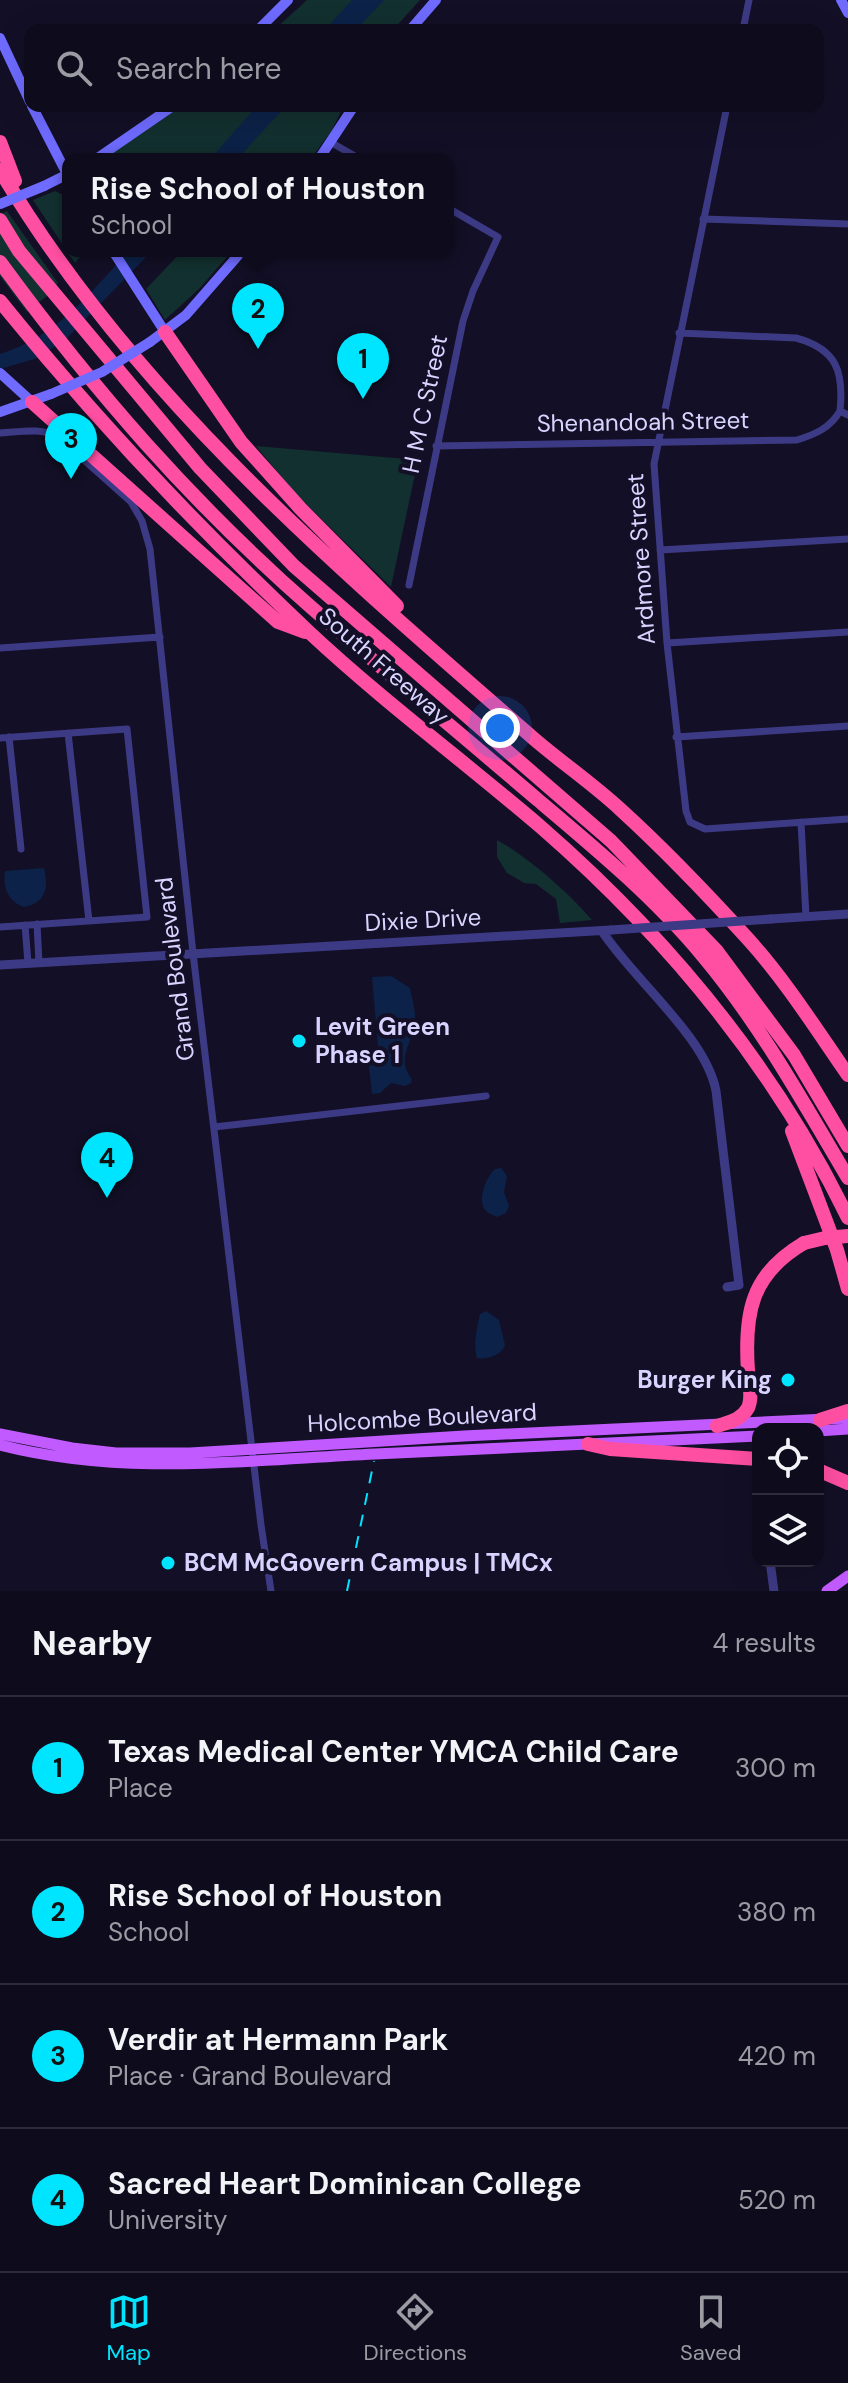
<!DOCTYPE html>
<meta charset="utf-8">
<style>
:root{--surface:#0e0b1c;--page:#1c1929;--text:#f1f3f6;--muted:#9b9ba3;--line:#2e2b3b;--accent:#00e5ff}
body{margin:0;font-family:"DM Sans",sans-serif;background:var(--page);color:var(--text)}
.controls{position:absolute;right:24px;bottom:24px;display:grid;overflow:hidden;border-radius:16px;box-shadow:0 8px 32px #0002}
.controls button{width:72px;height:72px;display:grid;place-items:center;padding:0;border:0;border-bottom:2px solid var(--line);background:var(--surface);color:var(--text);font:40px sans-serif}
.you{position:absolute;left:500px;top:728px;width:28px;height:28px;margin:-20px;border:6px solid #fff;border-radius:50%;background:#1a73e8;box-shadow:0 0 0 12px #1a73e833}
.badge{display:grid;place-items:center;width:52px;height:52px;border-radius:50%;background:var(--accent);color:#111;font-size:26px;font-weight:700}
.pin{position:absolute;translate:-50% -66px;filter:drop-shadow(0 2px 4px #0008)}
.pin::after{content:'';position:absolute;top:42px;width:28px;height:24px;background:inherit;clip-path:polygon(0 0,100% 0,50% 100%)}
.popup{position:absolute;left:62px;top:153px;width:392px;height:104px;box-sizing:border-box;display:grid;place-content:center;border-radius:16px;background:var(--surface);filter:drop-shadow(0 2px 6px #0005);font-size:26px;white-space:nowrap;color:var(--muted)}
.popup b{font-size:30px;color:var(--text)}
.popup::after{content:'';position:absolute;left:50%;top:100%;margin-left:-16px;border:16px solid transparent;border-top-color:var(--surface)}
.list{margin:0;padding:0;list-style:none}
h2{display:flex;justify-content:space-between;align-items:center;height:104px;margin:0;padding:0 32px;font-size:34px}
h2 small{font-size:26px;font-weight:400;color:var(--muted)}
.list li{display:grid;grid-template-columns:52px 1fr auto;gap:24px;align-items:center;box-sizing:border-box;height:144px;padding:0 32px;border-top:2px solid var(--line)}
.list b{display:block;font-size:30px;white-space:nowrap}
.list p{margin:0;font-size:26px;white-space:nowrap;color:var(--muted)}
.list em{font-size:26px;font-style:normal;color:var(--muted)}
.icon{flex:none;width:44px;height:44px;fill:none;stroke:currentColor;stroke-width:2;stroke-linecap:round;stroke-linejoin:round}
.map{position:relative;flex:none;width:848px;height:1591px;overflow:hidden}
.search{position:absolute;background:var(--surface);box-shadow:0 8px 32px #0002;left:24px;right:24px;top:24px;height:88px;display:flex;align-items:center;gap:20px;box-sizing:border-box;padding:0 28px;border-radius:16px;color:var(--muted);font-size:30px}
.sheet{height:680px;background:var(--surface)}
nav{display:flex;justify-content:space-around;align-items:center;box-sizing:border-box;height:112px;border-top:2px solid var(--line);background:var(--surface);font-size:22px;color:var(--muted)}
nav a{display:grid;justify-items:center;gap:4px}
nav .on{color:var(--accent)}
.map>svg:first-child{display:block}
.green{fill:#12302f}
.water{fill:#0c2248}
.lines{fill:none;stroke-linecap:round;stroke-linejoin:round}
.minor{stroke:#3d3a85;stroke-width:7}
.tertiary{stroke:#3d3a85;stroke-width:9}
.secondary{stroke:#6f6bff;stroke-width:10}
.primary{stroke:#c25bff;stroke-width:11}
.motorway{stroke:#ff4fa3;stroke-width:14}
.rail{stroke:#00e5ff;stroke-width:2;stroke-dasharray:12 10;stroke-linecap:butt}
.tertiary-bridge{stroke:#3d3a85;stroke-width:9}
.secondary-bridge{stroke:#6f6bff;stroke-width:10}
.motorway-bridge{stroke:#ff4fa3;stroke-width:14}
.poi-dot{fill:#00e5ff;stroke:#130f26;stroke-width:3}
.labels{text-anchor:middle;stroke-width:8;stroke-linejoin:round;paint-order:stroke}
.street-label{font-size:24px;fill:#d9d4ff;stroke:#130f26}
.poi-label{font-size:24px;font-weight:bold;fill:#d9d4ff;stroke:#130f26;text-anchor:start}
</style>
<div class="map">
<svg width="848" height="1591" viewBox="0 0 848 1591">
<rect width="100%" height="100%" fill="#130f26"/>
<path class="green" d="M307 0H420L393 30H274Z
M178 106H341L343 107 332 130 311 159H102Z
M55 191 68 197V251H85L75 263 33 200Z
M7 211 58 283 47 296 27 312 0 276V214Z
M182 251H232L200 288 165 320 146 289Z
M256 446 418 460 391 587 295 493Z
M497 840C528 857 569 893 592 920L560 923 556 899 536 884 524 883 507 873 497 857Z"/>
<path class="water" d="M352 0H384L356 30H325Z
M257 106H286L237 159H210Z
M128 251H152L67 338 38 358 0 369V354C56 337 91 293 128 251Z
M44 868C49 887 46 903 24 907 7 901 3 887 5 871Z
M391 976 410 988C412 998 416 1012 415 1022 413 1043 395 1058 412 1079L411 1083 405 1086 391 1083 380 1093 372 1094 368 1058 361 1061 359 1050 378 1048 372 977Z
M501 1168 507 1176 504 1192 509 1206 506 1213 497 1217C494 1215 489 1214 486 1211 476 1201 486 1177 495 1169Z
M486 1311 499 1320 505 1345C502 1355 487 1360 477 1358 473 1345 477 1328 480 1314Z"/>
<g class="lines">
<path class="minor" d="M743 30 749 0
M727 106 654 464 667 643 686 811 690 822 705 829 848 819
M332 143 360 159
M703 219 848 224
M679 333 796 338C837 349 844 372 840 411L848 415
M0 433C20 432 41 427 58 437L131 502 142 521 150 549 193 953 261 1525 271 1591
M436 446 797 440C816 434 830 428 840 411
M660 550 848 539
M409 585 463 321 473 291 498 237 448 208
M667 643 848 632
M0 648 160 637
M68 733 89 921
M9 737 21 849
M676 737 848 726
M0 738 127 729 147 917 0 927
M801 822 806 917
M37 924 39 963
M25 925 28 963
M214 1127 486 1096"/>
<path class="tertiary" d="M771 919 848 914
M602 931C633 979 706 1037 716 1091L739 1285 727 1287
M0 965 611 930
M770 1561 774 1591"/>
<path class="secondary" d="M841 0 848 13
M258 30 288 0
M410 30 436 0
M0 38 30 102
M32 106 68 176
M96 159 173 106
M319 159 354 106
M44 186 68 174
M113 251 165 332
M150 342 186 315 242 251
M0 373 32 402
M0 412 51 394"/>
<path class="primary" d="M818 1431 848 1429
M0 1434 72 1448 116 1453H190L464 1436 848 1418
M0 1445C125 1477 249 1460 375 1454 503 1447 630 1443 758 1436
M827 1591 848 1576"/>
<path class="motorway" d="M0 142 15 181
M0 170C133 395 338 568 533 738 562 763 593 784 621 810 665 850 707 894 748 939 786 981 816 1029 848 1075
M0 220 19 251 200 468 294 566 611 841 716 950 794 1055 848 1146
M0 262C95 392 191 502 312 608 387 673 463 736 538 800 595 848 655 898 703 956 760 1024 803 1102 848 1178
M0 301C95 419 199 529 310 633 384 702 465 762 542 828 667 937 775 1068 848 1218
M165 332 241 442 300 508 397 606
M32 402 278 622 305 632
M792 1131 837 1250 848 1289
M820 1420 848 1411
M717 1426C729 1422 741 1420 748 1408 753 1397 749 1382 748 1371 744 1313 751 1274 804 1243
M588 1444 610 1449 758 1459
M818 1470 848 1483"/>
<path class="rail" d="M347 1591 374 1461"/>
<path class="tertiary-bridge" d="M611 930 771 919"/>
<path class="secondary-bridge" d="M0 204 44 186
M51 394 102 372 150 342"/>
<path class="motorway-bridge" d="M804 1243 825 1238 848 1236"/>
</g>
<g class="poi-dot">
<circle cx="299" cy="1041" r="8"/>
<circle cx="788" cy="1380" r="8"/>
<circle cx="168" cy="1563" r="8"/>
</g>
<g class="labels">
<g class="street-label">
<text transform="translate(425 404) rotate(-78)" y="8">H M C Street</text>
<text transform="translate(643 422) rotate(-1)" y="8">Shenandoah Street</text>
<text transform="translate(641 559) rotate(-94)" y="8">Ardmore Street</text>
<text transform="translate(384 666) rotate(41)" y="8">South Freeway</text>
<text transform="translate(423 920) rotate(-3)" y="8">Dixie Drive</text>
<text transform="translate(175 969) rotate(-97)" y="8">Grand Boulevard</text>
<text transform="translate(422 1418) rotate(-3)" y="8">Holcombe Boulevard</text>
</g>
<g class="poi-label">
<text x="315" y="1035">Levit Green<tspan x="315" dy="28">Phase 1</tspan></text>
<text x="772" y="1388" text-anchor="end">Burger King</text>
<text x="184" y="1571">BCM McGovern Campus | TMCx</text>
</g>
</g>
</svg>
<div class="controls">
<button><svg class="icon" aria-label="locate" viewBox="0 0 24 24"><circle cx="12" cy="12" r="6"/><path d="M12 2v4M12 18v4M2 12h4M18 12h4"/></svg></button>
<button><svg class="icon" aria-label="layers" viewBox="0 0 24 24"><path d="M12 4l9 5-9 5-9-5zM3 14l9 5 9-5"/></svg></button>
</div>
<div class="you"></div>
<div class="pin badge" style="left:363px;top:399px">1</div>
<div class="pin badge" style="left:258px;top:349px">2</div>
<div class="popup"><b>Rise School of Houston</b>School</div>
<div class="pin badge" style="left:71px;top:479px">3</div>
<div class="pin badge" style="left:107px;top:1198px">4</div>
<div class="search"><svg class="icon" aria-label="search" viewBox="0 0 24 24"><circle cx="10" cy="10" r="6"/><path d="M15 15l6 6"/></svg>Search here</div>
</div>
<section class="sheet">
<h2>Nearby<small>4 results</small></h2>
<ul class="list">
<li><span class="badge">1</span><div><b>Texas Medical Center YMCA Child Care</b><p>Place</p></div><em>300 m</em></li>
<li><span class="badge">2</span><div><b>Rise School of Houston</b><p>School</p></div><em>380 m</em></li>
<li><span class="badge">3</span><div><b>Verdir at Hermann Park</b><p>Place · Grand Boulevard</p></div><em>420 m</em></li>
<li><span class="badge">4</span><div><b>Sacred Heart Dominican College</b><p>University</p></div><em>520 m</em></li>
</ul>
</section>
<nav>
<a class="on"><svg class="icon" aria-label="map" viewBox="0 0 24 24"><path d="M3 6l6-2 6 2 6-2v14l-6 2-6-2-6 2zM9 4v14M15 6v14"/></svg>Map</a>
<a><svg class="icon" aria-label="directions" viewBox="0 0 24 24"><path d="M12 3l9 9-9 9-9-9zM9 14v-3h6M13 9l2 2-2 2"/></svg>Directions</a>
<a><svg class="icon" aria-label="saved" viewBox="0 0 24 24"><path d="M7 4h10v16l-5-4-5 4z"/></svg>Saved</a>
</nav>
